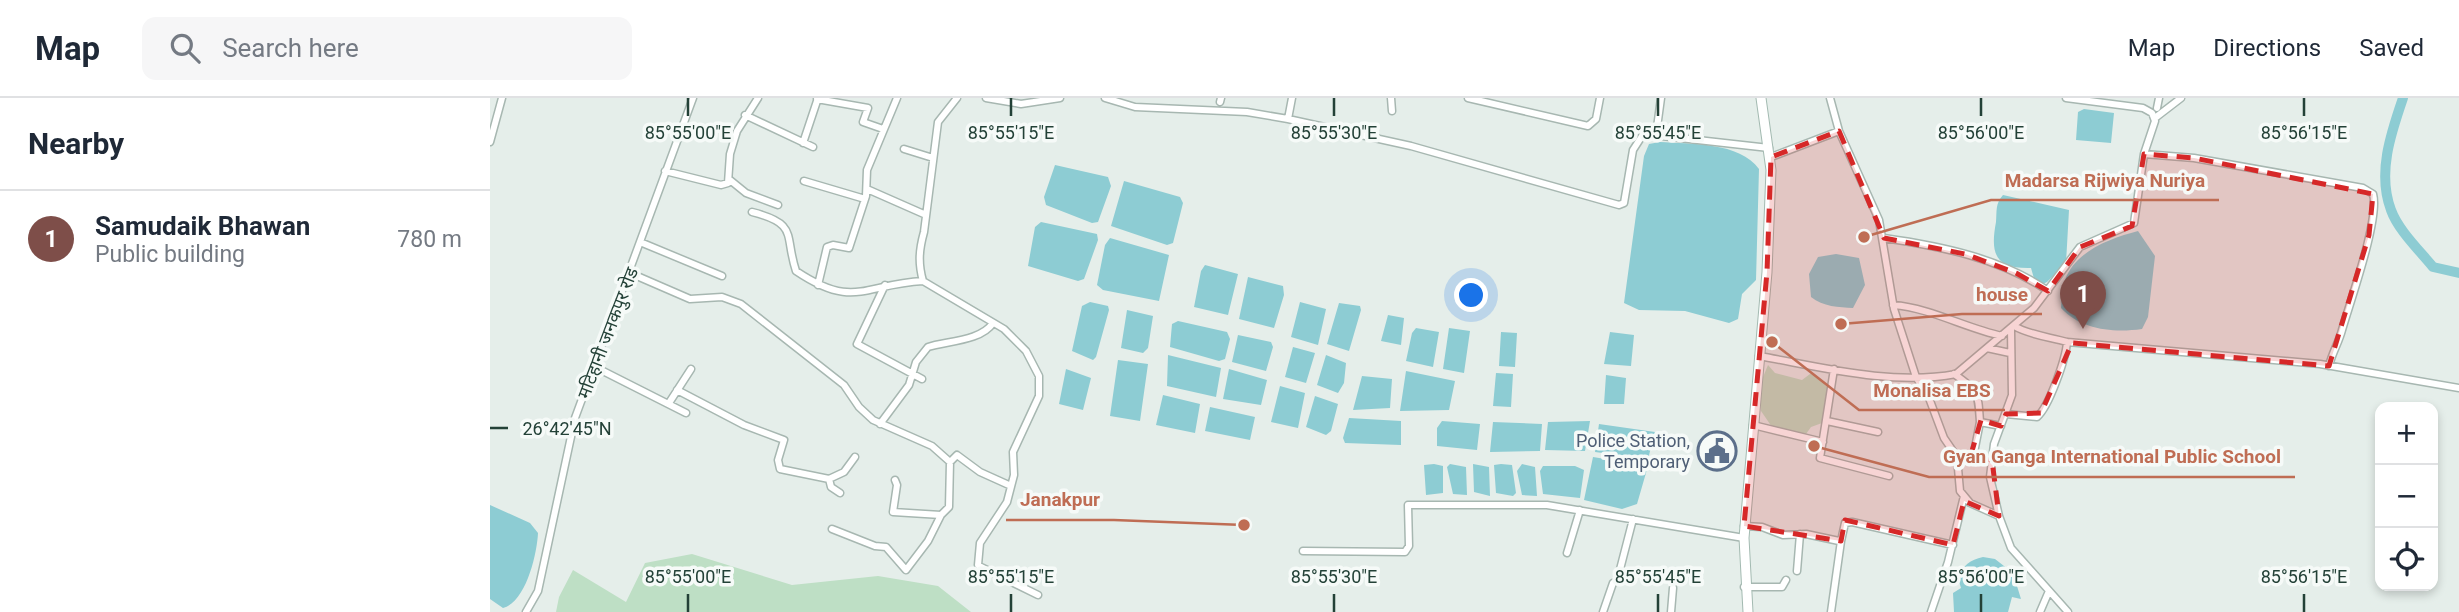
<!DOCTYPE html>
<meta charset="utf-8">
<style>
:root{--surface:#fff;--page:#f6f6f7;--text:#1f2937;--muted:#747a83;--line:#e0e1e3;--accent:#7e4e49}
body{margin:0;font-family:Roboto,"Noto Sans Devanagari",sans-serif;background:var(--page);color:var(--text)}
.controls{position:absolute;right:21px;bottom:21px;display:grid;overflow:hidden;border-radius:14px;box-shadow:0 4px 10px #0003}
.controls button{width:63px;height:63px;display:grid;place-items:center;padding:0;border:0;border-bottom:2px solid var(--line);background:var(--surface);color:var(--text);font:35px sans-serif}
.you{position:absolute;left:982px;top:198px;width:24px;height:24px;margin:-18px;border:5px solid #fff;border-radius:50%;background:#1a73e8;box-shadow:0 0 0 10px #1a73e833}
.badge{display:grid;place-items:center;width:46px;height:46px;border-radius:50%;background:var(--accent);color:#fff;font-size:23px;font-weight:700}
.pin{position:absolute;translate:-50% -58px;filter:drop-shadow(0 2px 4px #0008)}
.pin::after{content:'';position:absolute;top:37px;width:24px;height:21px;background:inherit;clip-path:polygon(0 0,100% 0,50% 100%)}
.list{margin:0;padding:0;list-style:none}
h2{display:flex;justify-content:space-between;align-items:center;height:91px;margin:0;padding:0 28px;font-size:30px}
h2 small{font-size:23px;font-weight:400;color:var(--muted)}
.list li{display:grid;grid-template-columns:46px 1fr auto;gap:21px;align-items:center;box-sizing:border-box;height:98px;padding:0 28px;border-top:2px solid var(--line)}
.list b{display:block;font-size:26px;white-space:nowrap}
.list p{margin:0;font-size:23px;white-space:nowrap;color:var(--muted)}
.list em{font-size:23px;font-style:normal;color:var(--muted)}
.icon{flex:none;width:38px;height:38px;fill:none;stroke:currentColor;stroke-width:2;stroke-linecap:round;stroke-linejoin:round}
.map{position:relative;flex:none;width:1969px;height:514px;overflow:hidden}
header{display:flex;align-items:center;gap:42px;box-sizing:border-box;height:98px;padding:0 35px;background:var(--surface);border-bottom:2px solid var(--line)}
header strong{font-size:33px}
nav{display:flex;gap:38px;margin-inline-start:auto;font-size:24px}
.search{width:490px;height:63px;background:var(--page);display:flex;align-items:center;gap:18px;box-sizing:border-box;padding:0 24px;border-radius:14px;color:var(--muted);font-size:26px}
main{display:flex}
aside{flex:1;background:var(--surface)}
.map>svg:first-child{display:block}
.green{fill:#bedfc5}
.water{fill:#8dccd3}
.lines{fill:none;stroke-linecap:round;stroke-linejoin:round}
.river{stroke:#8dccd3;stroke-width:10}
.street-casing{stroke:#a7b7b1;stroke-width:9}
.secondary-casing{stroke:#a3bab1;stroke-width:11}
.street{stroke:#fff;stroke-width:6}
.secondary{stroke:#fff;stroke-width:9}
.marked{fill:#d62828;fill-opacity:0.2;stroke:#d62828;stroke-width:5;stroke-dasharray:14 9;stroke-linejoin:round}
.ticks{fill:none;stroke:#234137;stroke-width:2.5}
.labels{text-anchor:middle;stroke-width:7;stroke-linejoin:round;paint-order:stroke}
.street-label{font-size:18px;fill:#234137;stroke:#f6faf8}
.service-label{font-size:18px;fill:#4e5e75;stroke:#f6faf8;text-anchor:end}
.ticks-label{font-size:18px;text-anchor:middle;fill:#234137;stroke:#f6faf8;stroke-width:7;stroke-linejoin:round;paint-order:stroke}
.leader{fill:none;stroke:#bf6d54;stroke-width:2.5}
.callout-dot{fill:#bf6d54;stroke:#f6faf8;stroke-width:2.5}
.callout-label{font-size:19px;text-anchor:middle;font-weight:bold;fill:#bf6d54;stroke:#f6faf8;stroke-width:7;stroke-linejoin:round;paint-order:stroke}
</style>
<header>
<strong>Map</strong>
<div class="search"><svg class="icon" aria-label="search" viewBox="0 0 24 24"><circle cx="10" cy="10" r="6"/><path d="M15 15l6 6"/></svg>Search here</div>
<nav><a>Map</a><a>Directions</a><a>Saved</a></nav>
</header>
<main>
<aside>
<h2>Nearby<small></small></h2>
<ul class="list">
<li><span class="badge">1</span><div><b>Samudaik Bhawan</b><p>Public building</p></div><em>780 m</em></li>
</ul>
</aside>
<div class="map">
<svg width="1969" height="514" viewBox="0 0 1969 514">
<rect width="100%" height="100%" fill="#e5eeea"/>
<path class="green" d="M1278 267 1285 275 1312 282 1320 276 1326 277 1338 290 1332 325 1321 329 1316 336 1282 329 1271 313V284Z
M202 456 302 487 388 478 448 488 481 514H66L69 499 83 472 136 504 155 465Z"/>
<path class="water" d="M1594 11 1624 15 1621 45 1586 42 1588 14Z
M1170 44C1200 46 1250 44 1269 71L1266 182 1252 196 1248 221 1239 225 1195 213 1149 212 1134 205 1154 58 1159 46Z
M565 67 618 79 621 88 608 124 602 125 556 107 554 99Z
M634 83 690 99 693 105 683 145 677 147 621 128Z
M1513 97 1579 112 1576 165 1557 184 1551 187 1545 184 1541 170C1505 171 1500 156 1506 124 1507 113 1505 106 1513 97Z
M551 124 607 136 608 142 594 181 588 183 538 168 545 129Z
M1648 133 1665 158 1658 219 1652 231C1624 235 1591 232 1571 210 1572 201 1572 190 1575 182 1585 153 1621 140 1648 133Z
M620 140 679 157 669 203 613 192 607 187 615 147Z
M1346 156 1369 160 1375 187 1363 210C1349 209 1333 209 1321 199L1319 176 1328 159Z
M715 167 748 176 738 217 704 209 711 173Z
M758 179 793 188 794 197 784 230 749 221Z
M600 204 618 208 619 212 606 259 603 262 582 253 592 208Z
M810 204 836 211 828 247 801 239Z
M849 205 870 208 871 212 859 253 837 246Z
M637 212 663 218 658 250 653 255 631 250Z
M898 217 914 220 911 247 891 243Z
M688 223 737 234 740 241 735 261 729 263 680 249 682 226Z
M926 230 949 234 943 269 916 263 922 235Z
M959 230 980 233 974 275 953 271Z
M1011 234 1027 235 1025 269 1009 268Z
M1120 234 1144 237 1141 268 1114 266Z
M748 237 781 244 783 249 776 273 742 264Z
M803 249 825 255 816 285 795 279Z
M678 257 731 270 726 299 677 288Z
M836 257 856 265 854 285 848 295 827 287Z
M628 262 658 266 650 323 620 318Z
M576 271 601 280 593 312 569 306Z
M739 271 777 282 771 307 733 301Z
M916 273 965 283 959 312 910 313Z
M1006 275 1023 276 1021 309 1003 308Z
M1116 277 1136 280 1134 306H1114Z
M872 278 902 281 900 310 863 312Z
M790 288 815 295 808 330 781 324Z
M673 297 710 306 705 335 666 327Z
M825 298 848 306 841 333 836 337 816 329Z
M720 309 765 319 760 342 715 333Z
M859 320 911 323V347L855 345 853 340Z
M952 323 990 326 987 352 947 348V330Z
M1100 323 1095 353 1055 352 1058 324Z
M1003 324 1052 326 1050 353 1000 354Z
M1109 326 1165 334 1158 361 1105 354Z
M1103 359 1158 368 1147 406 1132 411 1094 402Z
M944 366 953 368V395L936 397 934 367Z
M960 366 976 369 977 397 963 396 957 369Z
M983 366 999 369 1000 398 984 394Z
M1011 366 1022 367 1026 395 1023 398 1006 395 1004 367Z
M1032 366 1045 369 1047 398 1032 397 1027 373Z
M1053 368H1085L1094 372 1090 400 1053 396 1050 373Z
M0 407 40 425 48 435C47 456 36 504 13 510L0 501Z
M1493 459 1505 461 1523 475 1531 501 1522 499 1518 514H1464L1463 495 1471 490 1468 480C1473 467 1480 462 1493 459Z"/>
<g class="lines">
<path class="river" d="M1913 0C1901 35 1887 75 1901 112 1908 132 1930 153 1943 169L1969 175"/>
<g class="street-casing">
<path id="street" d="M467 0 448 24 434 134C429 152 428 165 433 183L514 231 536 253 549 278V298L523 354 524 377 517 404 490 445 488 467 491 469 548 497
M496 0 531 6 570 0
M615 0 645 9 757 14 798 21 921 48 1129 107 1134 105 1143 52 1152 38 1163 37 1279 50
M901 0 902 13
M978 0 1098 28 1106 21 1110 0
M1340 0 1349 33 1389 122 1404 211 1426 279 1439 300 1454 340 1467 359 1470 393 1480 405 1509 418 1521 450 1578 514
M327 1 378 10 373 24 393 31
M730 4 731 0
M1667 10 1669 0
M255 17 323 49
M1665 20 1691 0
M798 21 802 0
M1166 37 1171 0
M0 44 12 0
M313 45 328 0
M414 51 443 60
M1654 56 1704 60 1873 90 1883 96C1890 120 1860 204 1852 232 1849 244 1842 255 1839 268
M1281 59 1349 33
M175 73 231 87 238 85 240 56 247 33 268 0
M240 82 256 95 288 107
M314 83 375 101
M377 91 436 117
M262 114C309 126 294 137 306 173 364 212 374 186 433 183
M1394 140C1450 148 1511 160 1558 193
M150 144 232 178
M140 175 200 201 232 199 251 206 354 287 369 309 383 322 442 348 460 364 459 409 451 417 403 414 407 387 405 382
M328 187 337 149 343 147 359 150 376 98 377 72 407 0
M395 187 367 246 432 281
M1403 207C1441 210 1475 230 1512 238
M1524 228C1539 237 1560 239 1577 244L1830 266 1969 290
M1497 250 1520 255
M1269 258C1331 269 1402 288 1466 276L1544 210 1590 149 1644 125 1654 56 1665 23 1662 15 1653 10 1576 0
M105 269 196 315
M1344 271 1330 360 1399 378
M1464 276C1489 293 1488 295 1490 324L1511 328
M187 292 254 327 294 342 288 362 290 371 339 381 341 389 350 395
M179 305 201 271
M1516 316 1547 319C1559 309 1576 260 1577 244
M1337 323 1388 334
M390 326 419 287 426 264 438 249C457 243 491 243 503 225
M1263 327 1333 344
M1467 359 1502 362
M1483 360 1490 324
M460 364 467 357 490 374 521 388
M339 381 354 374 365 359
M1509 418 1500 379 1504 346 1522 297 1521 232
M1254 428 1272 429 1293 437 1316 436 1349 443H1351L1355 425 1362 424 1463 447
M342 431 385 448 396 449 416 472 438 443 451 417
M813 453 915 454 919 448 918 407H1057L1254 440
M1077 455 1090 412
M1307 473 1310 436
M1254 489H1292L1296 482
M36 514 48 493 85 320 203 0
M1113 514 1123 485 1127 483 1143 421
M1181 514 1183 490
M1341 514 1351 443
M1441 514 1458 464 1474 398
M1550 514 1559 493"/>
</g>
<g class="secondary-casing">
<path id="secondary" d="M1258 514 1254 440 1277 174 1281 72 1271 0"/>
</g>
<use href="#street" class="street"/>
<use href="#secondary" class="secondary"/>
</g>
<path class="marked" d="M1349 33 1394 140 1475 156 1526 175 1558 193 1590 149 1642 128 1654 56 1704 60 1883 96 1879 137 1839 268 1582 245 1551 315 1516 316 1511 328 1491 322 1480 360 1502 362 1509 418 1474 403 1463 447 1355 422 1351 443 1254 428 1277 174 1281 59Z"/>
<path class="ticks" d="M198 0V18M521 0V18M844 0V18M1168 0V18M1491 0V18M1814 0V18M0 330H18M198 496V514M521 496V514M844 496V514M1168 496V514M1491 496V514M1814 496V514"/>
<defs>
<g id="civic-ring" transform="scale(2.0125)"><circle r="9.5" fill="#f6faf8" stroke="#5c6f8a" stroke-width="1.5"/><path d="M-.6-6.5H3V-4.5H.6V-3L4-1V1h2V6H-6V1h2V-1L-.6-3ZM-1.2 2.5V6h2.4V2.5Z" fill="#5c6f8a"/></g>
</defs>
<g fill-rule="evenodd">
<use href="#civic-ring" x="1227" y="353"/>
</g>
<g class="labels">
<g class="street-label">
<text transform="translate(118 235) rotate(-69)" y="6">मटिहानी जनकपुर रोड</text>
</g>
<g class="service-label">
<text x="1200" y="349">Police Station,<tspan x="1200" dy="21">Temporary</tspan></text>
</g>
</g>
<g class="ticks-label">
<text x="198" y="41">85°55'00"E</text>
<text x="521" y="41">85°55'15"E</text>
<text x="844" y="41">85°55'30"E</text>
<text x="1168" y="41">85°55'45"E</text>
<text x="1491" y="41">85°56'00"E</text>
<text x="1814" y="41">85°56'15"E</text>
<text x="77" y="337">26°42'45"N</text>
<text x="198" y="485">85°55'00"E</text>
<text x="521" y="485">85°55'15"E</text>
<text x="844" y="485">85°55'30"E</text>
<text x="1168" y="485">85°55'45"E</text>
<text x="1491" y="485">85°56'00"E</text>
<text x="1814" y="485">85°56'15"E</text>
</g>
<path class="leader" d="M1374 139L1501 102H1729M1351 226L1472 216H1552M1282 244L1369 312H1515M1324 348L1439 379H1805M754 427L624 422H516"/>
<g class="callout-dot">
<circle cx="1374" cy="139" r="7"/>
<circle cx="1351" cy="226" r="7"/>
<circle cx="1282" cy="244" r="7"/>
<circle cx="1324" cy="348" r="7"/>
<circle cx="754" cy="427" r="7"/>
</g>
<g class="callout-label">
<text x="1615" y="89">Madarsa Rijwiya Nuriya</text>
<text x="1512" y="203">house</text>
<text x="1442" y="299">Monalisa EBS</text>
<text x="1622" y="365">Gyan Ganga International Public School</text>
<text x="570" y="408">Janakpur</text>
</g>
</svg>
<div class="controls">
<button>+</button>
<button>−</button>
<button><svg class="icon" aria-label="locate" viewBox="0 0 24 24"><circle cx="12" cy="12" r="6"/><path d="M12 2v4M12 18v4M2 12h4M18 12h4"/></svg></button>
</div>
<div class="you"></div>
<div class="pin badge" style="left:1593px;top:231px">1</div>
</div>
</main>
